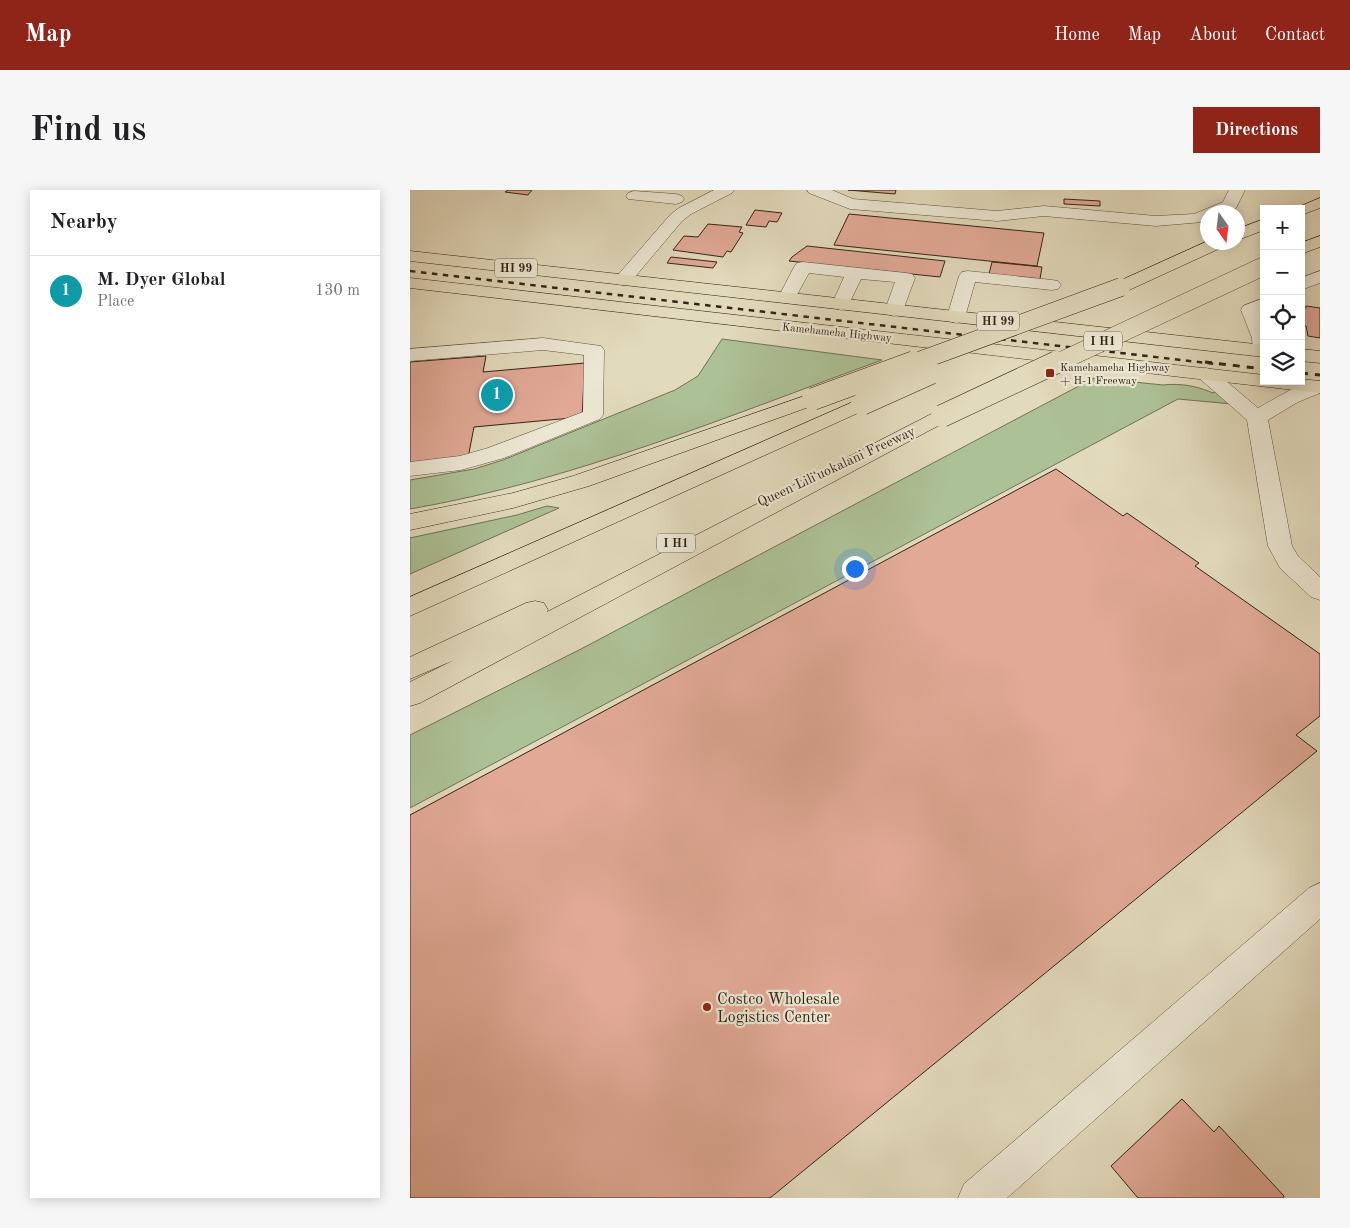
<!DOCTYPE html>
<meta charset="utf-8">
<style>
:root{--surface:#fff;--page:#f6f6f6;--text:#202124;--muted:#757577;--line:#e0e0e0;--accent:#8f2418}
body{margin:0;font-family:"Old Standard TT",serif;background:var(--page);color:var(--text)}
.controls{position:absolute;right:15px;top:15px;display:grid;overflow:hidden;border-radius:0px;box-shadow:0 2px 12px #0003}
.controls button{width:45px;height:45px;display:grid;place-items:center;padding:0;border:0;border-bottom:1px solid var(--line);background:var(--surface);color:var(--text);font:25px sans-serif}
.compass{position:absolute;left:790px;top:15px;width:45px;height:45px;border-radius:50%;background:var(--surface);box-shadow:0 2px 12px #0003;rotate:166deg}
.you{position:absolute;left:444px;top:378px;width:18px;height:18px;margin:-12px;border:4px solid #fff;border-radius:50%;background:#1a73e8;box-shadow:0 0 0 8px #1a73e833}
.badge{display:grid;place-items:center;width:32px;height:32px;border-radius:50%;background:var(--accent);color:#fff;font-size:16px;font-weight:700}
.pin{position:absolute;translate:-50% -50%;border:2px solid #fff;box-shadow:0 1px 5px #0006}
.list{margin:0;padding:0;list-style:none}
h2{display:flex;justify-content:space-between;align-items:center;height:65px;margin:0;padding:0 20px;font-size:21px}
h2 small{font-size:16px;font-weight:400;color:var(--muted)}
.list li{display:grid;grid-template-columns:32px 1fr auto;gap:15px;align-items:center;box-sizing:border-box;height:70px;padding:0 20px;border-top:1px solid var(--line)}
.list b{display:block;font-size:19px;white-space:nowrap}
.list p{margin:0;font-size:16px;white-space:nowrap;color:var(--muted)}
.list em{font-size:16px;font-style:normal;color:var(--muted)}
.icon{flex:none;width:28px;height:28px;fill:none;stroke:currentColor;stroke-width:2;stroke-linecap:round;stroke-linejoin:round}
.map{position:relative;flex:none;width:910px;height:1008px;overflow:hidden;border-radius:0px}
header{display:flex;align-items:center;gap:30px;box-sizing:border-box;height:70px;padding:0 25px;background:var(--accent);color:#fff}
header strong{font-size:24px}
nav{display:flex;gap:28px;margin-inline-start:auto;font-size:18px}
.intro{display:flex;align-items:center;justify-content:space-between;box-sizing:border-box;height:120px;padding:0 30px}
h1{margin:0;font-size:35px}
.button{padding:12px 22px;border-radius:0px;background:var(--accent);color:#fff;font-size:18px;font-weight:700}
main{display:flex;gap:30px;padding:0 30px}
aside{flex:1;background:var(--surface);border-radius:0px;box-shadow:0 2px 12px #0003}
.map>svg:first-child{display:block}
.green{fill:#adc196;stroke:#707256}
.building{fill:#e1a996;stroke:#342417}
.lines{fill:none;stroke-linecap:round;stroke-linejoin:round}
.minor-casing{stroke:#605240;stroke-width:1}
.major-casing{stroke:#342417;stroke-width:1}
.highway-casing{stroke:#342417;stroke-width:1}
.minor{fill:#ece7d3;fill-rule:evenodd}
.major{fill:#e2dabc;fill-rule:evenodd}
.highway{fill:#e2dabc;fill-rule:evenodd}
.rail-far1{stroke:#342417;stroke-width:2.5;stroke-dasharray:5.5 5.5;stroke-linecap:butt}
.rail{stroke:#342417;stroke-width:3;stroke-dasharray:7 7;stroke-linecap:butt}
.highway-bridge-far1-casing{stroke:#342417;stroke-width:19;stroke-linecap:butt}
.highway-bridge-casing{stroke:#342417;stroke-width:23;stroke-linecap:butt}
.highway-bridge-far1{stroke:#e2dabc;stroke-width:18}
.highway-bridge{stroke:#e2dabc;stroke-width:22}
.poi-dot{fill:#8f2418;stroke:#ece7d3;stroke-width:2}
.labels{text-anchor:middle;stroke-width:4.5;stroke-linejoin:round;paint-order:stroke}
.far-street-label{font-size:11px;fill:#342417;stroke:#ece7d3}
.far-poi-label{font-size:11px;fill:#342417;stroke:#ece7d3;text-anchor:start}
.shield{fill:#ece7d3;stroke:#6b5e4f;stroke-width:1}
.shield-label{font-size:12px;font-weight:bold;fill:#342417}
.street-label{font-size:14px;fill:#342417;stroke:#ece7d3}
.near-poi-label{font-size:16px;fill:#342417;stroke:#ece7d3;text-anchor:start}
</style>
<header>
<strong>Map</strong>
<nav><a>Home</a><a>Map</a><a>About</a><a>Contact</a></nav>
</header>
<div class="intro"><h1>Find us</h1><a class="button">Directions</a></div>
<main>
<aside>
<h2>Nearby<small></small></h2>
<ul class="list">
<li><span class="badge" style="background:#0f9aa8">1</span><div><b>M. Dyer Global</b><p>Place</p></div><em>130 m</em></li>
</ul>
</aside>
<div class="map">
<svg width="910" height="1008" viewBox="0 0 910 1008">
<rect width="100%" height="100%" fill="#e2dabc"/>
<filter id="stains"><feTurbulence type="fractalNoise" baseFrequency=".004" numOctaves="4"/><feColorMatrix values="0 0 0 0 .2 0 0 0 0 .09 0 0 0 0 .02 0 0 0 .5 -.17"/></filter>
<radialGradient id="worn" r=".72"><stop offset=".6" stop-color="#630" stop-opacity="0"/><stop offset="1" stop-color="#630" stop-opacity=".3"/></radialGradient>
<path class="green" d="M312 149 472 170C318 226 163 291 0 319V290L64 279 93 270 265 200 288 186Z
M684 188 753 195C771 193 787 196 803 203L806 202 822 214 768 209 0 618V545L171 459Z
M137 316 149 318 0 384V348L107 325Z"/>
<path class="building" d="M98 0H122L118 5 95 2Z
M438 0H486L485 4Z
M654 9 690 11V16L654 14Z
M345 20 372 23 367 32 359 31 356 37 336 35Z
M439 24 634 43 627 76 424 55Z
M298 34 332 37 329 42 333 43 321 62 317 61 313 67 263 60 274 46 288 47Z
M397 56 535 71 530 87 379 71 382 67Z
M261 67 307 72 303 78 257 73Z
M582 72 632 77 630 89 579 84Z
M896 116 910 118V148L898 146 896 136H891V117L896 118Z
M76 166 73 182 175 173 172 227 64 237 58 268 0 274V172Z
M646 279 713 326 717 323 789 373 785 376 910 464V526L886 545 907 561 360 1008H0V625Z
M772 909 804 942 809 936 874 1006 873 1008H728L701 976Z"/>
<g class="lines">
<g class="minor-casing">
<path id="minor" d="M304 0H324L322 3 281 24 272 31 219 94 213 95 207 94 204 90 207 86 260 25 269 18Z
M397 0H422L443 9 587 21 634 16 746 26 784 24 813 12 819 0H835L826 18 815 22H798V30L793 32 746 36 634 26 587 31 440 19 399 3Z
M224 1 266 4 272 6 274 9 272 12 266 14 218 9 216 6 218 3Z
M393 72 496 83 502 84 505 88 493 120 491 124 484 126 477 124 475 120 485 92 451 89 437 118 431 120 425 118 422 114 434 87 399 83 383 112 377 113 371 112 368 108 384 77 387 73Z
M558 81 642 90 648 91 651 95 648 99 642 100 565 92 555 127 553 131 546 133 539 131 537 127 549 86 552 82Z
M910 81V93L891 100V88Z
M854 108V120L850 122 854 130 853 167 846 165 843 161 842 148 831 120 833 116Z
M133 148 191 156 194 160 193 225 190 229 94 268 51 280 0 286V272L50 266 78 258 173 222 174 165 133 160 0 171V159Z
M796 178 803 180 848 218C865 209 891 191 910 191V203L888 212 858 230 882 356 888 366 910 387V410L901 407 870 378 858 356 837 230 789 188 786 184 789 180Z
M910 693V729L597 1008H548L554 994 899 698Z"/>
</g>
<g class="major-casing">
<path id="major" d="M0 61 854 155V167L0 71Z
M0 88 854 185V191H891V189L910 191V203L0 98Z
M891 159 910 161V173L891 171Z"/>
</g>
<g class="highway-casing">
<path id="highway" d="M910 8V18L891 25V19H884Z
M854 29V40L828 50V39Z
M910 46V57L891 64V53Z
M798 51V52H817L815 56 717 101 711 102 705 101 702 97 705 93Z
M403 203 410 205 413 209 410 213 179 296 103 318 0 340V324L103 303 163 286Z
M452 208 459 210 462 214 459 218 0 426V407Z
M532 220 539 222 542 226 539 230 10 513 0 516V492L44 470 0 489V467L116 413 125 411 134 413 138 420 137 422 525 222Z"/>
</g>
<use href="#minor" class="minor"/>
<use href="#major" class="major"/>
<use href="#highway" class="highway"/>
<path class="rail-far1" d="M0 81 806 174"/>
<path class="rail" d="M795 172 854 179
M891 183 910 185"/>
<g class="highway-bridge-far1-casing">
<path id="highway-bridge-far1" d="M501 174 711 97
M645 174 854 76"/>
</g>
<g class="highway-bridge-casing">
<path id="highway-bridge" d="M403 209 504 172
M452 214 521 183
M532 226 647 172"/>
</g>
<use href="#highway-bridge-far1" class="highway-bridge-far1"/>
<use href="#highway-bridge" class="highway-bridge"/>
</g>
<g class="poi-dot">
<rect x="635" y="178" width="10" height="10" rx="2.5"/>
<circle cx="297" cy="817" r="5"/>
</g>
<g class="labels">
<g class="far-street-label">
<text transform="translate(427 142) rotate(6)" y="4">Kamehameha Highway</text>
</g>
<g class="far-poi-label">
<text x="650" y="181">Kamehameha Highway<tspan x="650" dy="13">+ H-1 Freeway</tspan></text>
</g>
<g class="shield">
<rect x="85" y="68.5" width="42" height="19" rx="4"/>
<rect x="567" y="121.5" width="42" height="19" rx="4"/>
<rect x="674" y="141.5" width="38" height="19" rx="4"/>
<rect x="247" y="343.5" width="38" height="19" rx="4"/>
</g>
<g class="shield-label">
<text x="106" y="82">HI 99</text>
<text x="588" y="135">HI 99</text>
<text x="693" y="155">I H1</text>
<text x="266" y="357">I H1</text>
</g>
<g class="street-label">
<text transform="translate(426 276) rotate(-25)" y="5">Queen Liliʻuokalani Freeway</text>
</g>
<g class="near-poi-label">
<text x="307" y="814">Costco Wholesale<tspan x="307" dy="18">Logistics Center</tspan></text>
</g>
</g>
<rect width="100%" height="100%" filter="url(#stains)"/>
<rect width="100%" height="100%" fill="url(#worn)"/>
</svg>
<div class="controls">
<button>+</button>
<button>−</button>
<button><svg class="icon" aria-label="locate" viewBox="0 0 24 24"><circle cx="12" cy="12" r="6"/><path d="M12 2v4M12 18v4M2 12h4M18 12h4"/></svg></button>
<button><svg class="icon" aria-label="layers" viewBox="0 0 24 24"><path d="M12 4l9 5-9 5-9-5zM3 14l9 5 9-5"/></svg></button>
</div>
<svg class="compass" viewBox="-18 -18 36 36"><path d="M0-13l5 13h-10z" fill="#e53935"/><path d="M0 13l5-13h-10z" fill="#757577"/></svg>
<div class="you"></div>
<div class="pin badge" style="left:87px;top:205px;background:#0f9aa8">1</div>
</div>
</main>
